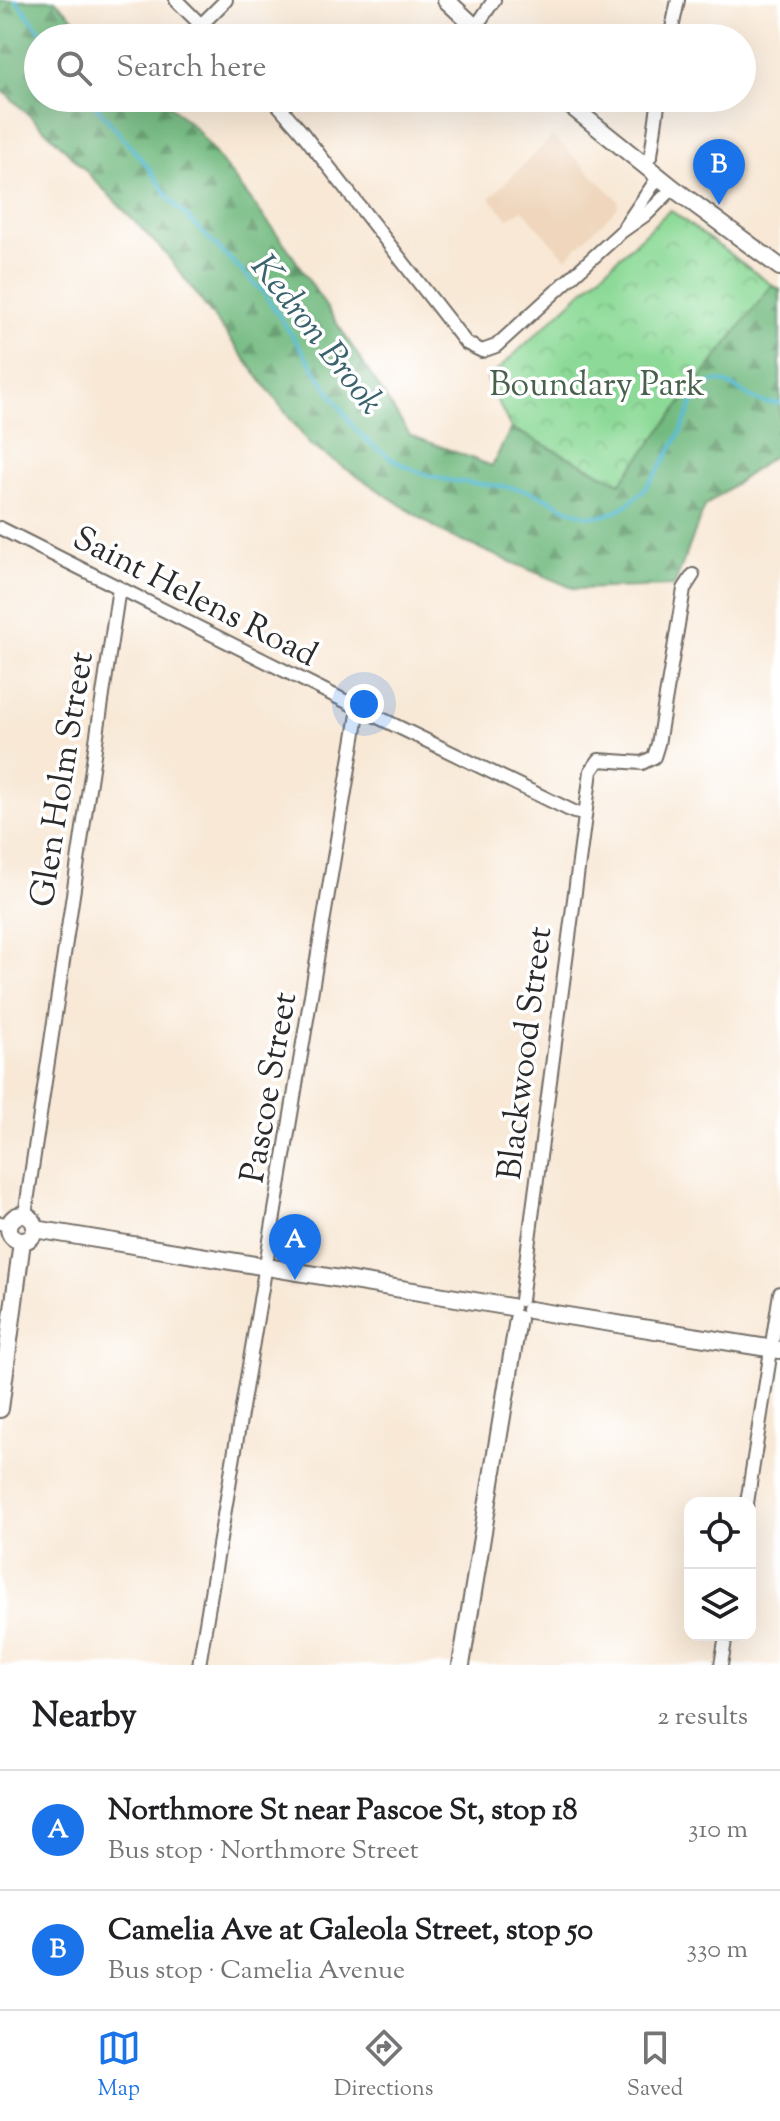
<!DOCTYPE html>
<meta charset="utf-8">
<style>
:root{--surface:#fff;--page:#f2f2f2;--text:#202124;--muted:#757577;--line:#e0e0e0;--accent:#1a73e8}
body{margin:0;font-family:"Sorts Mill Goudy",serif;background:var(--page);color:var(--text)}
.controls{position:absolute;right:24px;bottom:24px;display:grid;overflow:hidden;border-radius:16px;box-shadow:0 8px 32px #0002}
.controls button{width:72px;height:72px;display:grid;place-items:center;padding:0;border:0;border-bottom:2px solid var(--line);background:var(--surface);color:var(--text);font:40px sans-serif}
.you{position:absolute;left:364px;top:704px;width:28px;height:28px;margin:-20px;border:6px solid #fff;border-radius:50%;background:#1a73e8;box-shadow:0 0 0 12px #1a73e833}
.badge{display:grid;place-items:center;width:52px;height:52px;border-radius:50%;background:var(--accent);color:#fff;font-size:26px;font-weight:700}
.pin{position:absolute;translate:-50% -66px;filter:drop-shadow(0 2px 4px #0008)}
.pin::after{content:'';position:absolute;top:42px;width:28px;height:24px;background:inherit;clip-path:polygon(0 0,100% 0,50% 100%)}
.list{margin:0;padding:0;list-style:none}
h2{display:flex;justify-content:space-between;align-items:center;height:104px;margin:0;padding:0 32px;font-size:34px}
h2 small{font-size:26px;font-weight:400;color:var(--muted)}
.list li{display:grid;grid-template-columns:52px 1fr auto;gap:24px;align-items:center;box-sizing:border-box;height:120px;padding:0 32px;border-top:2px solid var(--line)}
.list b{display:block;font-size:30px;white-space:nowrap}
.list p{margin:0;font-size:26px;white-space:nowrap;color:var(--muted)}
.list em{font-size:26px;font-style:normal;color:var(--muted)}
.icon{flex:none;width:44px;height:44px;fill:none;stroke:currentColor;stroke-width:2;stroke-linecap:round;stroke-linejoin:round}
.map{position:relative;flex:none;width:780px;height:1665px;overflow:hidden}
.search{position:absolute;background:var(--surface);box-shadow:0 8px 32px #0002;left:24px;right:24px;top:24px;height:88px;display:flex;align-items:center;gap:20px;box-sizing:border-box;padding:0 28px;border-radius:44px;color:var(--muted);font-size:30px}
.sheet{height:344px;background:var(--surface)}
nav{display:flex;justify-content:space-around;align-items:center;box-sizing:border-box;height:112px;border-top:2px solid var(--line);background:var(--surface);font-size:22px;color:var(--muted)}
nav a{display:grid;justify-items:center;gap:4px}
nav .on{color:var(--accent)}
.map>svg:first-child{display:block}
.built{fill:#efd6bc}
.forest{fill:url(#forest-firs);stroke:#4e7256;stroke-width:2}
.park{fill:url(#park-crowns);stroke:#5c8262;stroke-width:2}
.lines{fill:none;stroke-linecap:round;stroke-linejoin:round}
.stream{stroke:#50b8ce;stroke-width:4}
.minor-casing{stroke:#736d66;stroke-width:16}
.tertiary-casing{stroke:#736d66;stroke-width:20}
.minor{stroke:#fff;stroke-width:12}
.tertiary{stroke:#fff;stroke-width:16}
.labels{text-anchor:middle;stroke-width:7;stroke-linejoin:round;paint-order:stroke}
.park-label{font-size:34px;fill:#48604c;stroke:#fff}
.street-label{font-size:34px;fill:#2b2b2b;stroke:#fff}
.water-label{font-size:36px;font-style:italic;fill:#3a636c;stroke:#fff}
</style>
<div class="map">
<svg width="780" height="1665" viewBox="0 0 780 1665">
<defs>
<pattern id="forest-firs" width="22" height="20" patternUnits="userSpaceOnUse" patternTransform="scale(2)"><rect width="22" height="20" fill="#72ba80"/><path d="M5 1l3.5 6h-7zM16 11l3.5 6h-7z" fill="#5e9769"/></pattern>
<pattern id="park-crowns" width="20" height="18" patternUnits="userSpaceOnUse" patternTransform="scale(2)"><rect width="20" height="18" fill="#8dda98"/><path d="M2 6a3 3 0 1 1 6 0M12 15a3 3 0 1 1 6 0" fill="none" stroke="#7abb83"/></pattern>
</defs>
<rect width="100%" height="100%" fill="#fff"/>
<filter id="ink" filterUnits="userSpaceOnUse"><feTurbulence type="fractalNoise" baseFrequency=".0125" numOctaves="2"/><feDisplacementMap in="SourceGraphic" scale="16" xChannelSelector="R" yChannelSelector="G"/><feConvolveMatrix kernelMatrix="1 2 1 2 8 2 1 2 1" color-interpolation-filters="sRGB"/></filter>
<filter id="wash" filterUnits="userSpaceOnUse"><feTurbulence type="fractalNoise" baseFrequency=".006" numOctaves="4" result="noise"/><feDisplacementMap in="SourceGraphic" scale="32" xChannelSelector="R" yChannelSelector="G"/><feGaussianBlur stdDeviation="1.8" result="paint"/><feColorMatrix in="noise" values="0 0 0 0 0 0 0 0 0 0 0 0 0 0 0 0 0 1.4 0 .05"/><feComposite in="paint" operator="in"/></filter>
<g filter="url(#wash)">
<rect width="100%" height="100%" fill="#f8e8d5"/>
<path class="built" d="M553 136 618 200V207L566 258 523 210 508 218 490 198Z"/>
<path class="forest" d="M0 0H55L94 38H38V98H161L197 130 287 247 410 435 492 466 511 428 620 483 772 285 780 289V451L705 506 674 586 575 589 445 534 310 445 166 254 57 141 0 88Z"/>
<path class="park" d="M670 210 772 285 620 483 511 428 487 380Z"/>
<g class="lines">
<path class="stream" d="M16 0 46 38
M89 98 148 167 172 202 263 292 354 428C382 458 421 478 461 482 484 485 507 485 528 491 563 501 586 532 625 506 650 490 666 458 680 433 688 418 694 388 712 382 726 377 743 395 756 400 764 403 772 403 780 403"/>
</g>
</g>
<g filter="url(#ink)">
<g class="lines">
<g class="minor-casing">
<path id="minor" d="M176 0 214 38
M201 25 226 0
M475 28 494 0
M670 38 678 0
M272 98 300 130 466 343 482 351 496 346 621 232 648 213 673 188
M644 164 651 155 659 98
M625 226 659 176
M0 528 359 708 574 812 585 814
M25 1215 119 588
M0 1223 10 1225
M521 1300 591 771 599 760 642 763 654 757 658 744 684 589 693 575
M747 1503 780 1293
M199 1665 359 708
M721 1665 726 1635"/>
</g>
<g class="tertiary-casing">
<path id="tertiary" d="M446 0 487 38
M561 98 673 188 780 267
M9 1228a13 13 0 1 1 26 0a13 13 0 1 1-26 0Z
M35 1229 511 1307
M530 1310 780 1350
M0 1409 22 1241
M461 1665 518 1319"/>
</g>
<use href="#minor" class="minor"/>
<use href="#tertiary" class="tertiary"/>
</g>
</g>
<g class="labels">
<g class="park-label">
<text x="597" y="395">Boundary Park</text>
</g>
<g class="street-label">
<text transform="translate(196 595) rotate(27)" y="12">Saint Helens Road</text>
<text transform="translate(60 779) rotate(-81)" y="12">Glen Holm Street</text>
<text transform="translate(523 1053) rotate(-83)" y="12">Blackwood Street</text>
<text transform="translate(267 1087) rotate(-80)" y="12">Pascoe Street</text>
</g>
<g class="water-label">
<text transform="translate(319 333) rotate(52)" y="13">Kedron Brook</text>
</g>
</g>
</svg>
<div class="controls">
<button><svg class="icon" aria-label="locate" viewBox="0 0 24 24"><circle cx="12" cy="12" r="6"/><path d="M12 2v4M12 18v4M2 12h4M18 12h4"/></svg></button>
<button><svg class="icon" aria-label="layers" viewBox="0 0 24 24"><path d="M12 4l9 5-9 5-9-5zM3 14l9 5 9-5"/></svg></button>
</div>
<div class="you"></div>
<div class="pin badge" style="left:295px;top:1280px">A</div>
<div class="pin badge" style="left:719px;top:205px">B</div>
<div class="search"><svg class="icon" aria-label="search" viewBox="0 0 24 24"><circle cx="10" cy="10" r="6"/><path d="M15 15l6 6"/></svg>Search here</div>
</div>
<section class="sheet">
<h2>Nearby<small>2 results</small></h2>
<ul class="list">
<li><span class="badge">A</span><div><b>Northmore St near Pascoe St, stop 18</b><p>Bus stop · Northmore Street</p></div><em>310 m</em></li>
<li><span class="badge">B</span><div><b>Camelia Ave at Galeola Street, stop 50</b><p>Bus stop · Camelia Avenue</p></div><em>330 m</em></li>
</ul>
</section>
<nav>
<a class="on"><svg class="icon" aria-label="map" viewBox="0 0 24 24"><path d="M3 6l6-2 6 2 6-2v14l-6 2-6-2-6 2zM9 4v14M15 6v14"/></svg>Map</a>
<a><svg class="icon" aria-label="directions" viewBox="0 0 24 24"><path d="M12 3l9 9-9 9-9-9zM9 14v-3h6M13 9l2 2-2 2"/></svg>Directions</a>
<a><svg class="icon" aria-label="saved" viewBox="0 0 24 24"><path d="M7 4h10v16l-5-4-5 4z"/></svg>Saved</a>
</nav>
